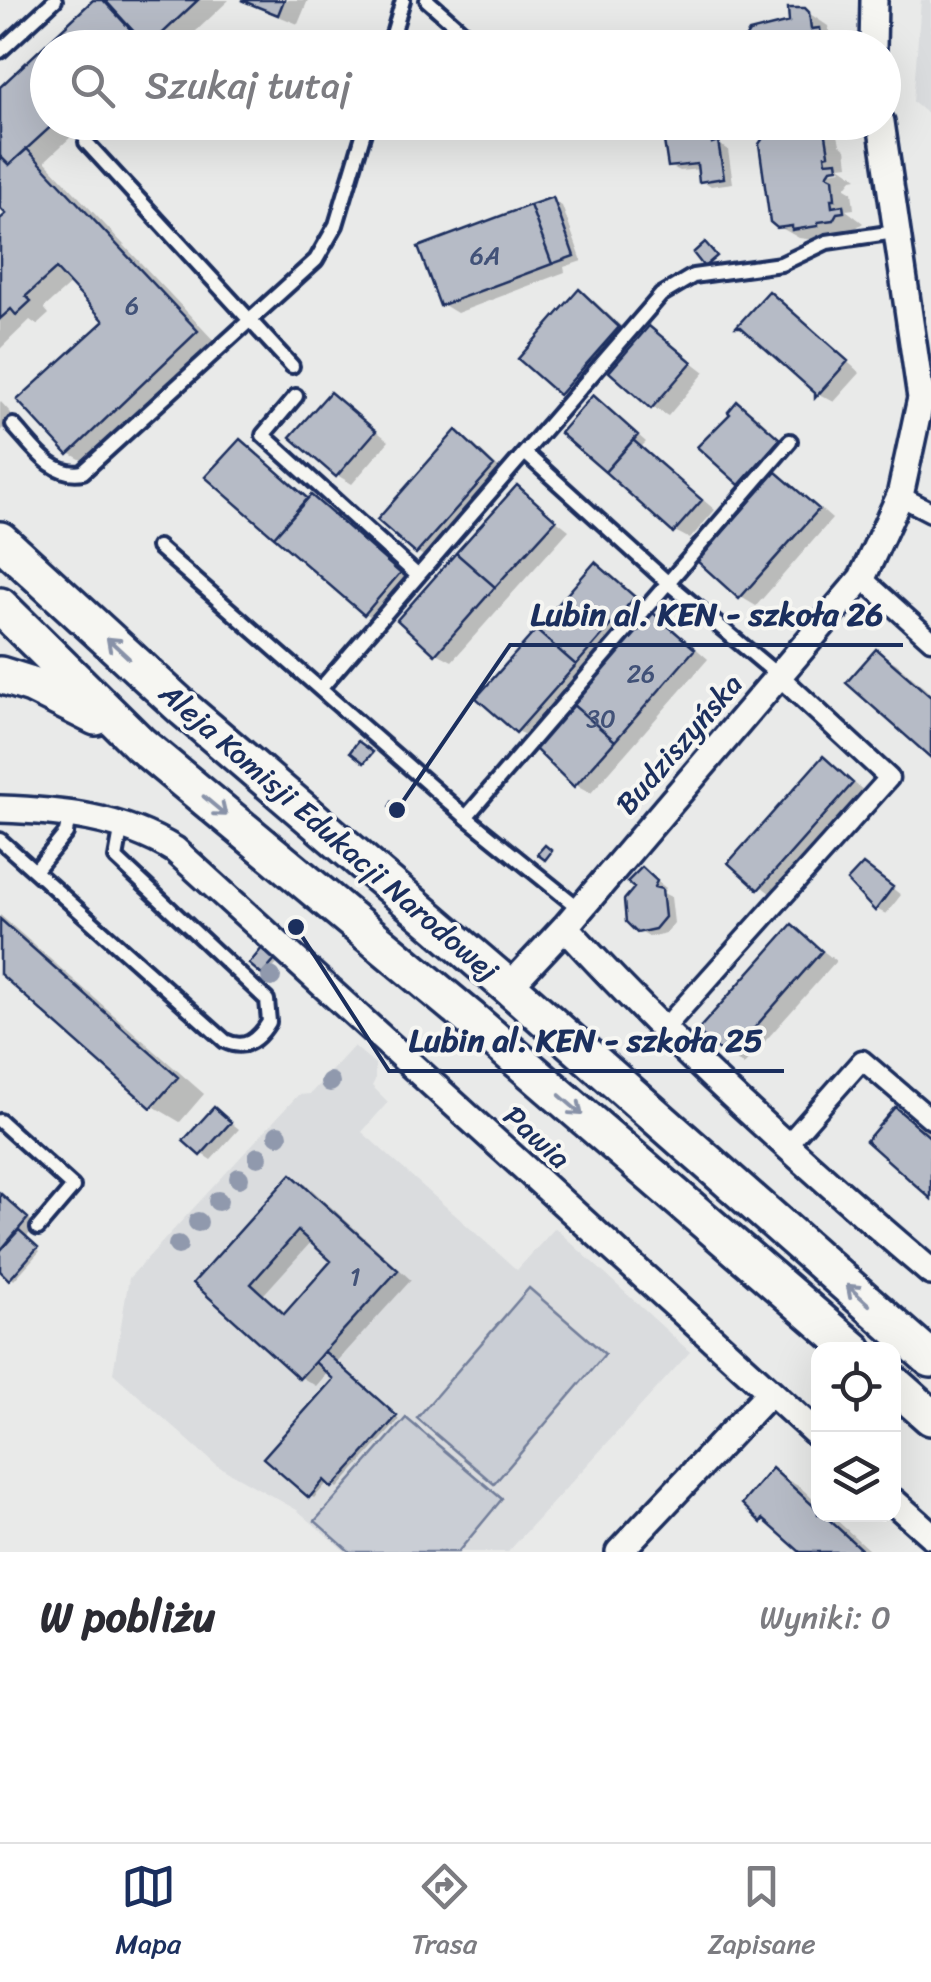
<!DOCTYPE html>
<html lang="pl">
<meta charset="utf-8">
<style>
:root{--surface:#fff;--page:#f7f7f7;--text:#2b2b33;--muted:#7c7c81;--line:#e1e1e2;--accent:#1b2f5e}
body{margin:0;font-family:Sriracha,sans-serif;background:var(--page);color:var(--text)}
.controls{position:absolute;right:30px;bottom:30px;display:grid;overflow:hidden;border-radius:20px;box-shadow:0 10px 40px #0002}
.controls button{width:90px;height:90px;display:grid;place-items:center;padding:0;border:0;border-bottom:2px solid var(--line);background:var(--surface);color:var(--text);font:50px sans-serif}
.list{margin:0;padding:0;list-style:none}
h2{display:flex;justify-content:space-between;align-items:center;height:130px;margin:0;padding:0 40px;font-size:42px}
h2 small{font-size:32px;font-weight:400;color:var(--muted)}
.icon{flex:none;width:55px;height:55px;fill:none;stroke:currentColor;stroke-width:2;stroke-linecap:round;stroke-linejoin:round}
.map{position:relative;flex:none;width:931px;height:1552px;overflow:hidden}
.search{position:absolute;background:var(--surface);box-shadow:0 10px 40px #0002;left:30px;right:30px;top:30px;height:110px;display:flex;align-items:center;gap:25px;box-sizing:border-box;padding:0 35px;border-radius:55px;color:var(--muted);font-size:38px}
.sheet{height:290px;background:var(--surface)}
nav{display:flex;justify-content:space-around;align-items:center;box-sizing:border-box;height:140px;border-top:2px solid var(--line);background:var(--surface);font-size:28px;color:var(--muted)}
nav a{display:grid;justify-items:center;gap:5px}
nav .on{color:var(--accent)}
.map>svg:first-child{display:block}
.built{fill:#dadcde}
.green{fill:#caced5;stroke:#727e9a;stroke-width:2.5}
.shadow{fill:#0003;fill-rule:evenodd}
.building{fill:#b6bbc6;stroke:#1b2f5e;stroke-width:2.5;fill-rule:evenodd}
.lines{fill:none;stroke-linecap:round;stroke-linejoin:round}
.service-casing{stroke:#1b2f5e;stroke-width:20}
.pedestrian-casing{stroke:#1b2f5e;stroke-width:25}
.minor-casing{stroke:#1b2f5e;stroke-width:32}
.secondary-casing{stroke:#1b2f5e;stroke-width:42}
.service{stroke:#f6f6f2;stroke-width:12}
.pedestrian{stroke:#f6f6f2;stroke-width:18}
.minor{stroke:#f6f6f2;stroke-width:25}
.secondary{stroke:#f6f6f2;stroke-width:35}
.tree{fill:#9099ad}
.oneway{stroke:#8892a8}
.labels{text-anchor:middle;stroke-width:8;stroke-linejoin:round;paint-order:stroke}
.number-label{font-size:25px;fill:#425278}
.street-label{font-size:30px;fill:#1b2f5e;stroke:#f6f6f2}
.leader{fill:none;stroke:#1b2f5e;stroke-width:4}
.callout-dot{fill:#1b2f5e;stroke:#f6f6f2;stroke-width:4}
.callout-label{font-size:32px;text-anchor:middle;font-weight:bold;fill:#1b2f5e;stroke:#f6f6f2;stroke-width:8;stroke-linejoin:round;paint-order:stroke}
</style>
<div class="map">
<svg width="931" height="1552" viewBox="0 0 931 1552">
<rect width="100%" height="100%" fill="#e9eae9"/>
<filter id="ink" filterUnits="userSpaceOnUse"><feTurbulence type="fractalNoise" baseFrequency=".01" numOctaves="2"/><feDisplacementMap in="SourceGraphic" scale="20" xChannelSelector="R" yChannelSelector="G"/><feConvolveMatrix kernelMatrix="1 2 1 2 8 2 1 2 1" color-interpolation-filters="sRGB"/></filter>
<g filter="url(#ink)">
<path class="built" d="M921 0H931V117L913 102Z
M354 1046 375 1064V1080L372 1086 388 1102 362 1132 517 1270 555 1228 690 1352 508 1552H346L297 1510 216 1465 113 1373 129 1278 298 1095 310 1094Z"/>
<path class="green" d="M529 1288 605 1354 494 1484 417 1418Z
M406 1418 502 1499 458 1552H350L315 1521Z"/>
<path class="shadow" d="M96 0H229L178 48H48V122H87L45 161 217 344 89 464 69 453 107 321 72 283 44 308 49 314 37 325 30 320 0 349V222L9 214 0 204V90Z
M239 0H308L298 24Z
M804 10 828 26 830 37 840 46 747 48 792 25Z
M664 122H717L720 145 728 150 733 183 711 186 702 180 700 169 680 171 670 166Z
M764 122H839L836 127 840 144 846 149 848 165 840 166 857 178 852 179 845 188 852 192 854 209 846 210 863 223 853 230 837 233V236L814 240 799 238 778 226ZM837 166 842 170 819 173Z
M552 200 562 206 582 261 564 267 565 272 457 313 442 304Z
M579 293 594 301 633 337 576 402 561 393Z
M783 304 860 373 834 402 819 394Z
M649 329 705 372 668 416 653 407 612 372Z
M331 395 389 441 352 484 337 475Z
M0 401 11 413 10 422 0 431Z
M603 404 646 442 641 447 715 510 690 539 675 531Z
M738 405 753 413 793 449 755 491 741 483 722 427Z
M456 434 471 442 507 476 432 561 417 552Z
M240 442 255 451 310 499 326 507 413 583 380 622 365 613 209 477Z
M777 475 792 484 832 519 756 606 741 597 701 561Z
M517 489 569 530 452 661 437 653Z
M596 565 611 574 649 607 532 740 518 731 479 698Z
M653 615 668 624 708 659 591 793 576 785Z
M876 652 896 663 931 694V755Z
M823 759 867 793 775 897 731 863Z
M642 870 666 888 663 893 671 897 674 923 666 933 649 937 638 931V888Z
M873 873 901 895 886 914 876 909Z
M0 915 204 1094 180 1122 153 1106 0 970Z
M792 927 836 961 744 1065 729 1056Z
M267 954 278 963 267 975 263 973Z
M215 1110 239 1129 211 1160 202 1154Z
M896 1111 931 1133V1195Z
M292 1177 307 1185 411 1280 336 1363 399 1420 338 1488 329 1481 314 1498 310 1496 336 1379 329 1371 316 1386 301 1377 196 1283ZM312 1241 335 1261 287 1314 264 1294Z
M0 1193 36 1225 26 1238 40 1251 14 1280 0 1268Z
M773 1472 800 1487 818 1504V1514H830L871 1552H804L782 1532 762 1521 745 1504Z"/>
<path class="building" d="M93 0H103L143 43 138 48H48V122H56L9 165 0 156V87Z
M105 0H198L148 47Z
M241 0H284L278 15Z
M788 8H805L809 12 811 29 820 28 821 35 808 37 814 48H745L744 40 749 32 789 22Z
M661 122H709L712 143 718 141 724 178 699 182 697 164 668 167Z
M819 122 820 130 826 135 829 154 825 155 826 162 837 161 838 168 831 169 827 175 833 178 835 199H831L832 207 843 205 844 212 837 213 833 220 818 222V226L792 230V226L777 228 770 222 759 144 763 138 761 122Z
M27 149 198 331 68 455 17 400 104 321 56 269 26 296 31 301 16 315 11 309 0 319V219L6 214 0 208V156L9 165Z
M553 197 574 256 552 264 530 205Z
M530 205 552 264 440 306 418 247Z
M705 242 717 256 704 267 693 253Z
M579 289 619 327 559 395 518 359Z
M769 291 848 361 815 398V393L741 327H736Z
M649 326 692 362 651 409 609 372Z
M330 392 376 431 336 477 290 437Z
M593 395 638 435 605 472 560 433Z
M737 401 780 439 739 485 697 447 730 414 728 412Z
M456 430 494 466 416 554 377 520Z
M240 439 307 498 274 537 205 477Z
M633 440 702 500 673 533 605 472Z
M776 472 819 509 739 599 697 561Z
M517 485 556 520 495 587 456 553Z
M311 495 400 573 364 615 274 537Z
M456 553 495 587 435 655 397 620Z
M595 562 635 597 576 665 536 630Z
M652 612 695 649 615 741 572 704Z
M536 630 576 665 516 733 476 698Z
M876 649 931 697V758L846 683Z
M572 704 615 741 574 787 533 747Z
M358 741 373 752 364 763 350 752Z
M823 756 853 783 758 890 728 863Z
M392 802 406 811 403 816 389 807Z
M545 845 552 851 545 860 537 854Z
M863 864 893 887 875 911 847 881Z
M642 867 657 881 654 887 662 889 665 917 655 929 637 933 626 922 624 900 634 888 627 882Z
M0 919 178 1077 151 1108 0 974Z
M792 924 822 951 728 1058 697 1031Z
M262 948 275 960 262 975 249 964Z
M214 1107 231 1122 200 1156 183 1141Z
M895 1107 931 1138V1199L866 1141Z
M291 1174 398 1270 299 1379 193 1283ZM298 1231 331 1261 284 1314 251 1284Z
M0 1193 28 1218 0 1251Z
M19 1230 38 1247 9 1280 0 1271V1251Z
M324 1351 397 1416 332 1488 324 1480 309 1498 263 1458 333 1379 315 1362Z
M772 1468 818 1510V1514H823L864 1552H800L763 1519 761 1523 742 1504Z"/>
<g class="lines">
<g class="service-casing">
<path id="service" d="M427 0 481 48
M389 48 403 0
M0 51 55 0
M86 142 292 366
M296 396 263 435 418 576
M13 425C33 446 52 478 83 472L316 260 336 225 367 122
M525 453 667 582 780 677
M158 547 466 817 580 909
M321 688 661 295 693 276 781 264 827 242 895 232
M466 817 790 441
M0 840 225 1041C245 1051 258 1040 269 1022L267 1000 116 858 122 825
M35 871 66 833 69 813
M0 1121 73 1187 38 1228"/>
</g>
<g class="pedestrian-casing">
<path id="pedestrian" d="M900 496 931 512
M862 578 931 640
M662 1031 889 778 780 677
M785 1147 862 1060 931 1119"/>
</g>
<g class="minor-casing">
<path id="minor" d="M873 48 874 0
M0 809C62 811 121 817 175 850L818 1435
M565 927C679 1052 803 1163 931 1272
M509 987 565 927 862 578 900 496 921 398 881 122
M894 1502 931 1535
M619 1552 770 1392"/>
</g>
<g class="secondary-casing">
<path id="secondary" d="M0 540 184 709 509 987 931 1359
M0 606 140 744 472 1020 854 1350
M0 675 32 685 96 717
M894 1384 931 1417"/>
</g>
<use href="#service" class="service"/>
<use href="#pedestrian" class="pedestrian"/>
<use href="#minor" class="minor"/>
<use href="#secondary" class="secondary"/>
</g>
<g class="tree">
<circle cx="271" cy="977" r="10"/>
<circle cx="330" cy="1082" r="10"/>
<circle cx="278" cy="1135" r="10"/>
<circle cx="258" cy="1157" r="10"/>
<circle cx="239" cy="1178" r="10"/>
<circle cx="218" cy="1201" r="10"/>
<circle cx="198" cy="1222" r="10"/>
<circle cx="178" cy="1245" r="10"/>
</g>
<defs><path id="oneway-shaft" d="M-6 0H5M1.5-3L5.5 0L1.5 3" fill="none" stroke-width="1.6" stroke-linecap="round" stroke-linejoin="round" transform="scale(2.5)"/></defs>
<g class="oneway">
<use href="#oneway-shaft" transform="translate(118 648) rotate(-137)"/>
<use href="#oneway-shaft" transform="translate(215 806) rotate(40)"/>
<use href="#oneway-shaft" transform="translate(571 1105) rotate(41)"/>
<use href="#oneway-shaft" transform="translate(858 1295) rotate(-138)"/>
</g>
</g>
<g class="labels">
<g class="number-label">
<text x="485" y="264">6A</text>
<text x="132" y="314">6</text>
<text x="641" y="682">26</text>
<text x="601" y="727">30</text>
<text x="355" y="1285">1</text>
</g>
<g class="street-label">
<text transform="translate(679 744) rotate(-49)" y="10">Budziszyńska</text>
<text transform="translate(329 832) rotate(41)" y="10">Aleja Komisji Edukacji Narodowej</text>
<text transform="translate(537 1137) rotate(42)" y="10">Pawia</text>
</g>
</g>
<path class="leader" d="M397 810L510 645H903M296 927L389 1071H784"/>
<g class="callout-dot">
<circle cx="397" cy="810" r="10"/>
<circle cx="296" cy="927" r="10"/>
</g>
<g class="callout-label">
<text x="707" y="625">Lubin al. KEN - szkoła 26</text>
<text x="586" y="1051">Lubin al. KEN - szkoła 25</text>
</g>
</svg>
<div class="controls">
<button><svg class="icon" aria-label="locate" viewBox="0 0 24 24"><circle cx="12" cy="12" r="6"/><path d="M12 2v4M12 18v4M2 12h4M18 12h4"/></svg></button>
<button><svg class="icon" aria-label="layers" viewBox="0 0 24 24"><path d="M12 4l9 5-9 5-9-5zM3 14l9 5 9-5"/></svg></button>
</div>
<div class="search"><svg class="icon" aria-label="search" viewBox="0 0 24 24"><circle cx="10" cy="10" r="6"/><path d="M15 15l6 6"/></svg>Szukaj tutaj</div>
</div>
<section class="sheet">
<h2>W pobliżu<small>Wyniki: 0</small></h2>
<ul class="list">
</ul>
</section>
<nav>
<a class="on"><svg class="icon" aria-label="map" viewBox="0 0 24 24"><path d="M3 6l6-2 6 2 6-2v14l-6 2-6-2-6 2zM9 4v14M15 6v14"/></svg>Mapa</a>
<a><svg class="icon" aria-label="directions" viewBox="0 0 24 24"><path d="M12 3l9 9-9 9-9-9zM9 14v-3h6M13 9l2 2-2 2"/></svg>Trasa</a>
<a><svg class="icon" aria-label="saved" viewBox="0 0 24 24"><path d="M7 4h10v16l-5-4-5 4z"/></svg>Zapisane</a>
</nav>
